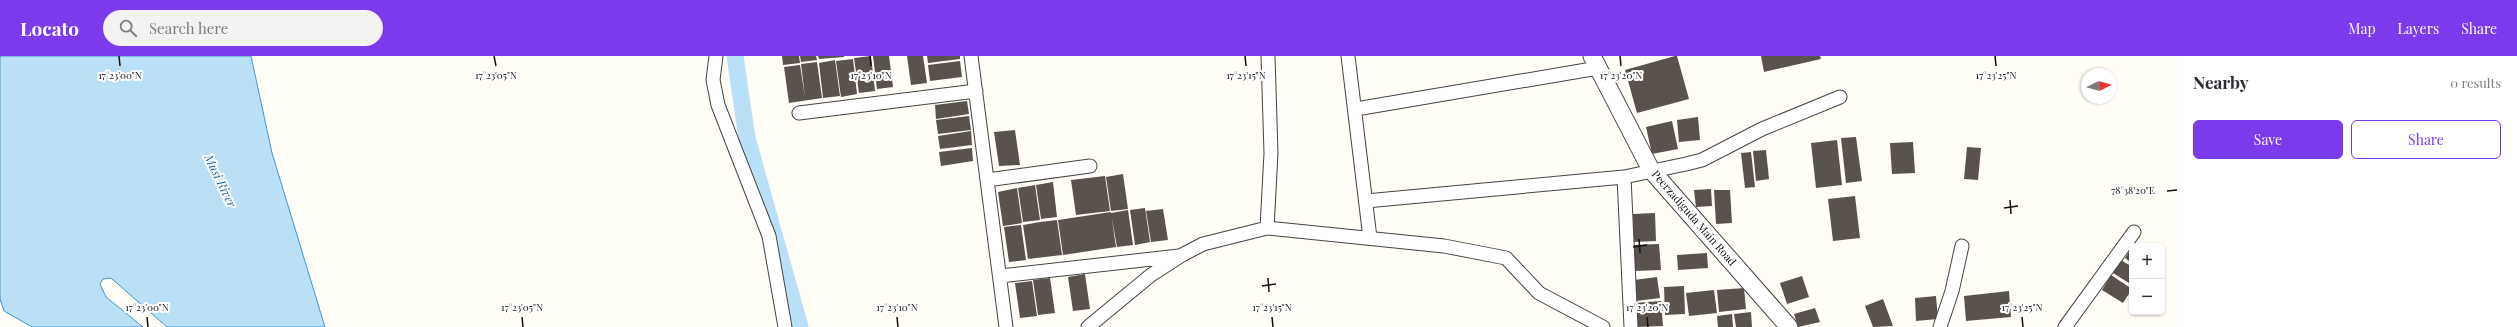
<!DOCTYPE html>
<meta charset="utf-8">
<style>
:root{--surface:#fff;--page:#f2f2f3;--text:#2b2b33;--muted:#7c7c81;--line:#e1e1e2;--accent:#7c3aed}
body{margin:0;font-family:"Playfair Display",serif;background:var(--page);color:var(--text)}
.controls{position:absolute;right:12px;bottom:12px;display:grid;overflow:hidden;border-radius:6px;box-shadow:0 1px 3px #0004}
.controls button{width:36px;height:36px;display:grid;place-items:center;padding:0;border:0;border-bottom:1px solid var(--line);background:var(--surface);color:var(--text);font:20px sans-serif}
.compass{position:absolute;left:2081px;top:12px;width:36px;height:36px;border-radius:50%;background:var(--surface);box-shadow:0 1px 3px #0004;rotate:84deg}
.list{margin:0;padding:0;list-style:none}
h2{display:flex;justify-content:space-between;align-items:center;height:52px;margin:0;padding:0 16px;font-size:17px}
h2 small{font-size:13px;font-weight:400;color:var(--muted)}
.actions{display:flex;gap:8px;padding:12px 16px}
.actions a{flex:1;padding:9px 0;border:1px solid var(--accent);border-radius:6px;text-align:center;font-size:14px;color:var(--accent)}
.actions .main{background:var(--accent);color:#fff}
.icon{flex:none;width:22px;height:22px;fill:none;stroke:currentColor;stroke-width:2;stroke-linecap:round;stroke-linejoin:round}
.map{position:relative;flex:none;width:2177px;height:271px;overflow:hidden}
header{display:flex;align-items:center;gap:24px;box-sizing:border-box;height:56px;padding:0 20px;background:var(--accent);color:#fff}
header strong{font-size:19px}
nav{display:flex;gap:22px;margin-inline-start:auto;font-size:14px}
.search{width:280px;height:36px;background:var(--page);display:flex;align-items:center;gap:10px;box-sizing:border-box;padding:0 14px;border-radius:22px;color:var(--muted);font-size:15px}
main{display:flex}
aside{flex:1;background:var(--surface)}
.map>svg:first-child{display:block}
.water{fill:#b9e0f7;stroke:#3f96cf}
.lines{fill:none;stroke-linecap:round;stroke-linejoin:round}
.canal{stroke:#b9e0f7;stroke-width:17}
.building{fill:#5a524d}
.minor-casing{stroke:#444;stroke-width:15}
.tertiary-casing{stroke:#444;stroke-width:19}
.minor{stroke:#fff;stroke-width:13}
.tertiary{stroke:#fff;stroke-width:17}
.ticks{fill:none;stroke:#111;stroke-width:1.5}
.labels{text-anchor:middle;stroke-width:4;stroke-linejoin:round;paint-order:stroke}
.street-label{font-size:11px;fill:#111;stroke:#fff}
.water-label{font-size:12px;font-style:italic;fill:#1768a6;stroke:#fff}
.ticks-label{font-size:10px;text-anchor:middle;fill:#111;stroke:#fff;stroke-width:4;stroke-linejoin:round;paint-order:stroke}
</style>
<header>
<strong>Locato</strong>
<div class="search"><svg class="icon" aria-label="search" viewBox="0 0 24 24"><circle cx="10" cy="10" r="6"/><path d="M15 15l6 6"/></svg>Search here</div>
<nav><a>Map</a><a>Layers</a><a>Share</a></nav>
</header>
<main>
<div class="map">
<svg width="2177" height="271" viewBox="0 0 2177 271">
<rect width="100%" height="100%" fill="#fffdf5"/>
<path class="water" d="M0 0H251L272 97 325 271H167L111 222 103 223 100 228 106 241 143 271H32L4 255 0 243Z"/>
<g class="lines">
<path class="canal" d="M735 0 747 82 800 271"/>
</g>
<path class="building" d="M782 0H799L800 7 783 9Z
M800 0H816L817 4 801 6Z
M818 0H844V1L819 3Z
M871 0 875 35 859 37 854 2Z
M873 0H889L893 31 877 33Z
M907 0H923L927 27 911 29Z
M927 0H960V3L928 7Z
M1675 0H1677L1689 43 1637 57 1625 14Z
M1761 0H1820L1821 3 1764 16Z
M853 3 857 38 841 41 836 5Z
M835 4 840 40 823 42 819 7Z
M960 5 962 21 930 25 928 9Z
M817 6 822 42 789 47 784 11 800 9 805 41 801 8Z
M967 45 969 58 936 63 935 49Z
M969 60 971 74 938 78 936 64Z
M1698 61 1700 84 1679 86 1677 64Z
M1672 65 1678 93 1652 98 1646 71Z
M1015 74 1020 109 999 110 994 76Z
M971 75 972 89 940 93 938 80Z
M1856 81 1862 125 1846 127 1841 82Z
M1837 84 1842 129 1816 132 1811 87Z
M1913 86 1915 117 1892 118 1890 87Z
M1967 91 1981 92 1978 124 1964 123Z
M972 92 973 105 941 110 939 96Z
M1766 94 1769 123 1756 125 1753 95Z
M1751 96 1755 131 1745 132 1741 97Z
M1123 118 1128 153 1111 155 1106 121Z
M1105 120 1110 155 1076 159 1071 124Z
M1053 126 1057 161 1041 163 1036 129Z
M1035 129 1040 164 1023 166 1018 132Z
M1017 132 1022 167 1003 170 998 136Z
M1711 133 1712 150 1696 151 1694 134Z
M1714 134H1730L1732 167 1716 168Z
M1855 140 1860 182 1833 185 1828 143Z
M1145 152 1150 186 1135 189 1130 154Z
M1163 153 1168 184 1151 186 1146 155Z
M1128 154 1133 189 1117 191 1111 157Z
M1111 156 1116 191 1063 199 1058 164Z
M1655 157 1656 185 1634 186 1633 158Z
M1057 164 1062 199 1045 201 1040 166Z
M1040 166 1045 201 1028 203 1023 169Z
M1021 169 1026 204 1009 206 1004 171Z
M1659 188 1661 214 1634 215 1632 189Z
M2129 196 2132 197V207L2125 202Z
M1707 197 1708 212 1678 214 1677 199Z
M2121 204 2132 211V229L2113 217Z
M1085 218 1090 253 1073 255 1068 221Z
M2111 219 2132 233 2123 247 2102 234Z
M1802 220 1809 241 1787 248 1780 227Z
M1657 221 1660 242 1636 245 1634 224Z
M1050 222 1055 257 1038 259 1033 224Z
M1032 225 1037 260 1020 262 1015 227Z
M1684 230 1685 258 1665 259 1664 231Z
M1744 232 1746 253 1719 256 1717 234Z
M1714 234 1717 257 1689 260 1686 237Z
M2009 235 2011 261 1966 265 1964 240Z
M1936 240 1938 263 1916 265 1915 242Z
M1883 243 1893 270 1873 271 1865 250Z
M1661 245 1663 270 1636 271 1634 247Z
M1815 252 1820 266 1798 271 1794 258Z
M1751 256 1752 271H1736L1734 258Z
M1732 258 1733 271H1718L1717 260Z"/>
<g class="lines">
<g class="minor-casing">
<path id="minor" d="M716 0 713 24 718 49 769 180 785 271
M971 0 1006 271
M1348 0 1370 182
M1356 53 1598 12
M799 57 976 35
M1624 121 1631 271
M987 124 1090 110
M1366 145 1624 121 1686 108 1702 104 1762 73 1840 41
M1267 172 1271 97 1268 0
M1000 220 1179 200
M1088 271 1151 219 1182 199 1203 188 1267 172 1444 190 1506 202 1539 237 1603 271
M1940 271 1952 235 1962 190
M2065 271 2134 176"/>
</g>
<g class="tertiary-casing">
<path id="tertiary" d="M1592 0 1651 114 1789 271"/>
</g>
<use href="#minor" class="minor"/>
<use href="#tertiary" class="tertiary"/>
</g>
<path class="ticks" d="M119 0 120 10M494 0 496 10M870 0 871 10M1245 0 1246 10M1620 0 1621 10M1995 0 1996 10M2167 135 2177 134M2010 144 2011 158M2004 152 2018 150M1639 183 1640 197M1633 191 1647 189M1268 222 1269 236M1262 230 1276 228M147 261 148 271M522 261 523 271M897 261 898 271M1272 261 1273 271M1647 261 1648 271M2022 261 2023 271"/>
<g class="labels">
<g class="street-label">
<text transform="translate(1694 162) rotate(49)" y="4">Peerzadiguda Main Road</text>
</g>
<g class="water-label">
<text transform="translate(220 125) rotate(64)" y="4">Musi River</text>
</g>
</g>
<g class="ticks-label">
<text x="120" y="23">17°23'00"N</text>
<text x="496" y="23">17°23'05"N</text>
<text x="871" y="23">17°23'10"N</text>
<text x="1246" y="23">17°23'15"N</text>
<text x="1621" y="23">17°23'20"N</text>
<text x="1996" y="23">17°23'25"N</text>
<text x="2133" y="138">78°38'20"E</text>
<text x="147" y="255">17°23'00"N</text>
<text x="522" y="255">17°23'05"N</text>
<text x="897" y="255">17°23'10"N</text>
<text x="1272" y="255">17°23'15"N</text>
<text x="1647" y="255">17°23'20"N</text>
<text x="2022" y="255">17°23'25"N</text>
</g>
</svg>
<div class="controls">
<button>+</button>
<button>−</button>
</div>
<svg class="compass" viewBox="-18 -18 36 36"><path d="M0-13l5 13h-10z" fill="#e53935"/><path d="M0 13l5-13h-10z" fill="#7c7c81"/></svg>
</div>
<aside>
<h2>Nearby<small>0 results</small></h2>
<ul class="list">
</ul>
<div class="actions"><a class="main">Save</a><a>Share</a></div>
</aside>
</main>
